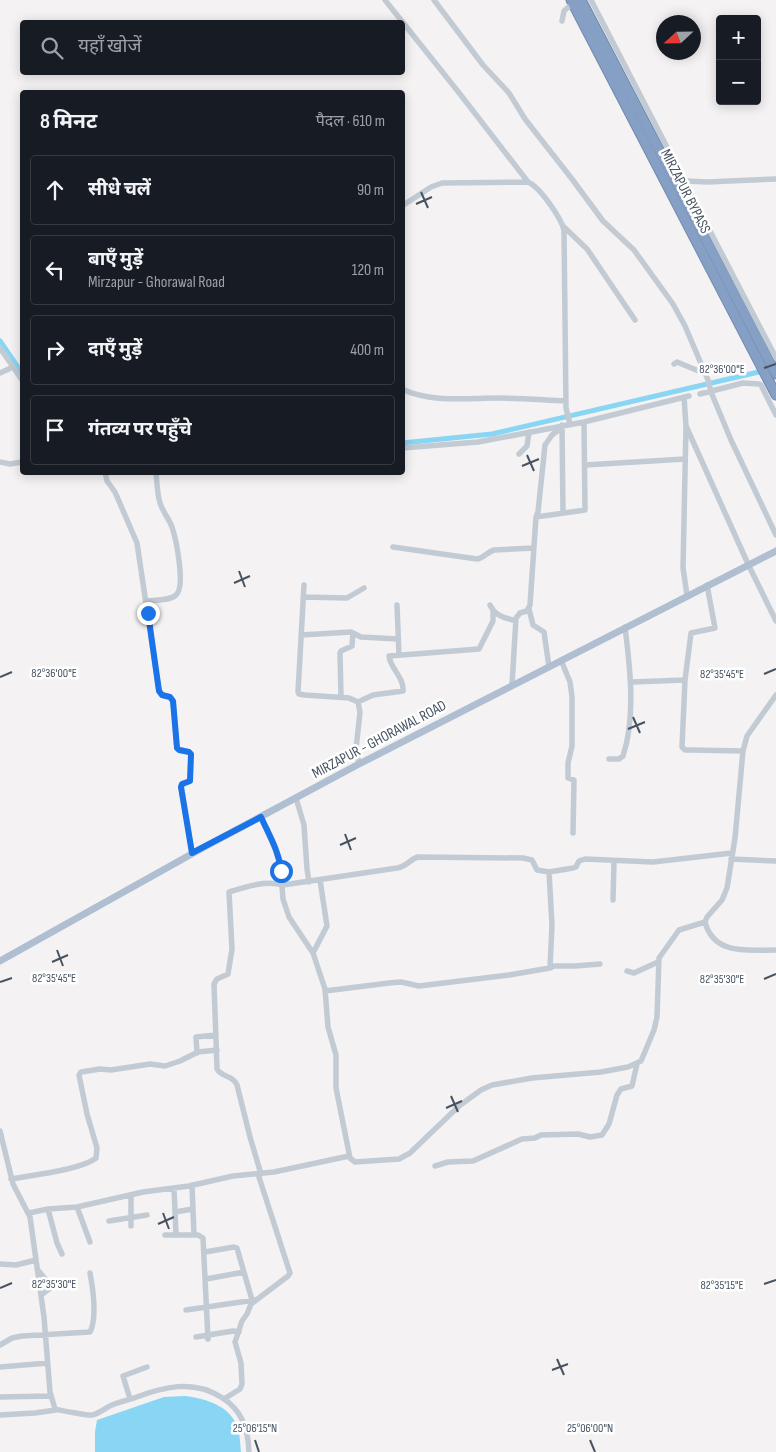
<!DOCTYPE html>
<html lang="hi">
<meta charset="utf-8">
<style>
:root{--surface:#171b24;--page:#242831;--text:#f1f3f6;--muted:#9ea1a6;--line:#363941}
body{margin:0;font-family:"Sofia Sans Condensed","Noto Sans Devanagari",sans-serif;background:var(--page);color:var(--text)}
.controls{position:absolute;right:15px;top:15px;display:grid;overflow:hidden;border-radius:5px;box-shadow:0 2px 12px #0003}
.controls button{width:45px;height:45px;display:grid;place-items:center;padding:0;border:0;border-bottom:1px solid var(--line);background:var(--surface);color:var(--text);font:25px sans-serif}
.compass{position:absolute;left:656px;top:15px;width:45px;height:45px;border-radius:50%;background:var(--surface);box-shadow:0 2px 12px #0003;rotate:248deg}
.stop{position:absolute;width:15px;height:15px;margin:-11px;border:4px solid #1a73e8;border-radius:50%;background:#fff}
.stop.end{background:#1a73e8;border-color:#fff;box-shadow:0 1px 5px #0008}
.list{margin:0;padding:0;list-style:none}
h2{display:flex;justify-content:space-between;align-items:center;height:65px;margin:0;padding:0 20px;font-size:21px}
h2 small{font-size:16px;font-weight:400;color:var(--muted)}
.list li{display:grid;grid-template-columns:32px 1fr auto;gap:15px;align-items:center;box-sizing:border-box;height:70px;margin:0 10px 10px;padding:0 10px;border:1px solid var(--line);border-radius:5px}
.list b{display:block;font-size:19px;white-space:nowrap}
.list p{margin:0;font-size:16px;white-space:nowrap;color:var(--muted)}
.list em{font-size:16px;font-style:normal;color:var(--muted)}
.icon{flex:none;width:28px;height:28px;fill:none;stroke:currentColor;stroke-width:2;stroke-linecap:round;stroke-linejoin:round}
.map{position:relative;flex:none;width:776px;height:1452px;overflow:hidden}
.search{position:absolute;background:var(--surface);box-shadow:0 2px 12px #0003;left:20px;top:20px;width:385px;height:55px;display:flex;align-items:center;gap:12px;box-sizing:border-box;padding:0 18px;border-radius:5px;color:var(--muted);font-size:19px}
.panel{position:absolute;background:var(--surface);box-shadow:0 2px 12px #0003;left:20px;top:90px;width:385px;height:385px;border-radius:5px}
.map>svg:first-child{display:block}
.water{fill:#88d5f4}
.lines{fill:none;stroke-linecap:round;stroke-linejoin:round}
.canal{stroke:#88d5f4;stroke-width:5}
.highway-casing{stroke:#718ab0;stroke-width:11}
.minor{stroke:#c2cbd4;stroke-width:5.5}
.major{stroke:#b0bed2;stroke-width:7}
.highway{stroke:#869fc4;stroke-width:9}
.route{stroke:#1a73e8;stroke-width:6}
.ticks{fill:none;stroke:#485362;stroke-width:2}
.labels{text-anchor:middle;stroke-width:5;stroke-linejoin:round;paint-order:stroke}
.street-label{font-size:15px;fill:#485362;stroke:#fff}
.ticks-label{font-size:12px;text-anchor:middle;fill:#485362;stroke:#fff;stroke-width:5;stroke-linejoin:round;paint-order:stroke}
</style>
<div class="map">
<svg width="776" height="1452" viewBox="0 0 776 1452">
<rect width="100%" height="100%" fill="#f4f2f2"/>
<path class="water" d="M185 1396C206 1399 230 1405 238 1428 240 1435 240 1444 241 1452H95V1432L97 1420 164 1397Z"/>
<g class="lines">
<path class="canal" d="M0 341 22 373
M402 443 492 434 763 371"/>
<g class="highway-casing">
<path id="highway" d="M571 0 776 395
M581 0 776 374"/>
</g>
<path class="minor" d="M385 0 460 94 528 182
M434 0 483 65 509 93 525 119 572 179 603 221 634 250 673 304 685 326 708 380 711 392 731 440 776 535
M591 0 685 182
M562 21 564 11 574 2
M776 179 707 182 687 181 685 183 776 358
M402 206 431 187 442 183 528 182C540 187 561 218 564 230L566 408 570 424
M564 227 587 249 635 320
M0 348 22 380
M674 364 677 362 706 374
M0 373 13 367
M402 389C431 403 467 398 497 398 520 398 543 400 566 401
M700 394 743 383 759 384 761 385 776 415
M684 397 686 426 683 568 687 595
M562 425 563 513
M686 426 748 564 776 621
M402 448 478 442 584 422 689 396
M519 454 527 446 529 432
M0 462 10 464 22 462
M585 465 685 459
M105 472 107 481 115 492 137 543 159 691 162 695 170 697 173 701 177 748 189 752 191 755 190 781 183 784 181 787 192 853
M536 517 585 510 584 422
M393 547 477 559C484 558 487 552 494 550L534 548
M304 585 298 692 299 694 305 695 349 698 358 702 360 712 356 749 359 764
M303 597 347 598 364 588
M146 601C154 600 170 601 176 595 186 587 176 539 172 527 169 519 163 512 160 503 157 493 157 483 156 472
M397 605 399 655
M490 605C496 617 504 617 515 621
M529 609 533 625 544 632 549 667
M301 635 351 632 361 637 398 639
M561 660 570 682 572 697V746L568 763V778L574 780 573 833
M685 680 682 747 685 750H691L743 751
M632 682 685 680 691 633 715 628 707 585
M512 685 516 618 520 613 527 611 530 605 536 517 538 512 545 445 552 435 561 428
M776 695 747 736 743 751 735 838 727 888 722 900 707 917 705 922C714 956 749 950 776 950
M341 697 340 653 341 651 352 646 353 633
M358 702 373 695 403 691C404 677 390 668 389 656L479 649 493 621V611
M609 759H619L623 756C636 717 630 667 625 627
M296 798 304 825 307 869 309 882
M261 817 280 860 283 899 289 917 313 953
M731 859 776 861
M320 880 327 926 313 953 325 989 328 1027 336 1055V1088L350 1158 355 1162 399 1159 410 1153 459 1106 481 1090 492 1085 532 1078 601 1072 628 1067 641 1061 654 1030 657 1017 659 958 679 930 705 922
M613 900 614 861
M550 968 554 966H575L600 964
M627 971 634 973 658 962
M325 991 389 983 401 982 419 986 509 975 550 968 552 925 549 872
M197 1053 196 1037 216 1035
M0 1131 13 1184 30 1217 44 1317 50 1392 55 1409C58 1410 90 1416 92 1415 99 1414 105 1408 112 1405 119 1402 127 1400 134 1398 163 1387 193 1379 221 1397 242 1410 248 1428 249 1452
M435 1166 448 1162 473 1161 522 1139 535 1138 541 1135 578 1134 590 1137 602 1135 609 1124 617 1095 621 1089 632 1086 637 1064
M261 1174 250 1137 237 1085C232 1074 222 1078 217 1069L214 984 217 979 228 974 232 949 229 892C245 887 266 880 283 885L397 868C408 866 410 859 418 857L523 858 532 860 537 870 549 872 573 868 576 867 579 861 585 859 653 862 732 853
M11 1179C32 1175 81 1170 96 1158L97 1148 87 1114 79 1075 81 1072 100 1069 111 1070 150 1064 165 1066 180 1061 198 1052 217 1050
M192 1185 194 1235
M174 1188 176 1235
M77 1207 90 1242
M48 1209 57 1243 62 1254
M175 1212 193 1209
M29 1213 48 1209 77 1207 143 1192 189 1186 233 1176 274 1172 349 1156
M109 1221 147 1215
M131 1226V1195
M165 1235H198L203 1238 208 1339
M205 1252 234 1247 237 1248 252 1300
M0 1264 16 1265 36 1260
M37 1269 51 1286
M206 1279 244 1272
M41 1295 58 1282
M186 1310 255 1300
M196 1337 233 1331 239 1332
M0 1345 12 1338 22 1336 90 1332C97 1318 93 1289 90 1273
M0 1367 48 1363
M0 1397 51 1396
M130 1399 123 1376 147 1367
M224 1399 240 1389 242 1384 241 1363 235 1342 242 1321 247 1314 251 1304 288 1276 290 1273 258 1174
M0 1415 35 1413 56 1410"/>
<path class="major" d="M0 961 206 846 359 764 776 551"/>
<use href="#highway" class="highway"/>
</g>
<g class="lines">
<path class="route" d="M148 613 159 691 162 695 170 697 173 701 177 748 179 750 189 752 191 754 190 781 182 784 181 787 192 853 261 817C269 835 279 851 281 871"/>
</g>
<path class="ticks" d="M421 192 428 208M416 204 432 197M764 368 776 364M527 455 534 471M522 466 539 459M239 571 245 587M234 583 250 576M764 674 776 669M0 677 12 672M633 717 640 733M628 729 645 722M345 834 351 850M340 845 356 838M57 950 63 966M52 962 68 955M764 979 776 974M0 982 12 978M451 1096 458 1112M446 1108 462 1101M163 1213 169 1229M158 1224 174 1217M764 1284 776 1280M0 1288 12 1283M557 1359 564 1375M552 1370 568 1364M255 1440 259 1452M590 1440 595 1452"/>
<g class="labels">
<g class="street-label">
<text transform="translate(686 191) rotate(63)" y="5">MIRZAPUR BYPASS</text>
<text transform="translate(379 739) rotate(-28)" y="5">MIRZAPUR - GHORAWAL ROAD</text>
</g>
</g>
<g class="ticks-label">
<text x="722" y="373">82°36'00"E</text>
<text x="54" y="677">82°36'00"E</text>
<text x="722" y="678">82°35'45"E</text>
<text x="54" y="982">82°35'45"E</text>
<text x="722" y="983">82°35'30"E</text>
<text x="54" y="1288">82°35'30"E</text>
<text x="722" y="1289">82°35'15"E</text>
<text x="255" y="1432">25°06'15"N</text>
<text x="590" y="1432">25°06'00"N</text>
</g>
</svg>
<div class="controls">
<button>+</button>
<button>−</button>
</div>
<svg class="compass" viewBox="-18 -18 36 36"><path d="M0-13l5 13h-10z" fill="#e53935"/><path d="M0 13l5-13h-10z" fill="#9ea1a6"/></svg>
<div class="stop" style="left:281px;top:871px"></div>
<div class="stop end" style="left:148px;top:613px"></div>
<div class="search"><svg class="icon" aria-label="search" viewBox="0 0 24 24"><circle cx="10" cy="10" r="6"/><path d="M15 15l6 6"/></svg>यहाँ खोजें</div>
<section class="panel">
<h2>8 मिनट<small>पैदल · 610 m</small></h2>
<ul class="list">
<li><svg class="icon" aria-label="ahead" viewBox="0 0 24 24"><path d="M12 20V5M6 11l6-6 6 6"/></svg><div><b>सीधे चलें</b></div><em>90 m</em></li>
<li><svg class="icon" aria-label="left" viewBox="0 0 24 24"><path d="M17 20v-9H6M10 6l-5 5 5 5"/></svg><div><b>बाएँ मुड़ें</b><p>Mirzapur - Ghorawal Road</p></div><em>120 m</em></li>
<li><svg class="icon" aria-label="right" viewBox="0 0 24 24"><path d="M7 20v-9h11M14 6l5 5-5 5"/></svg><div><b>दाएँ मुड़ें</b></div><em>400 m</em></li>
<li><svg class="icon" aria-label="arrive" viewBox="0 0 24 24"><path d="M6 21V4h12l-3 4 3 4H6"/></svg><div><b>गंतव्य पर पहुँचे</b></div></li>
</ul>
</section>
</div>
